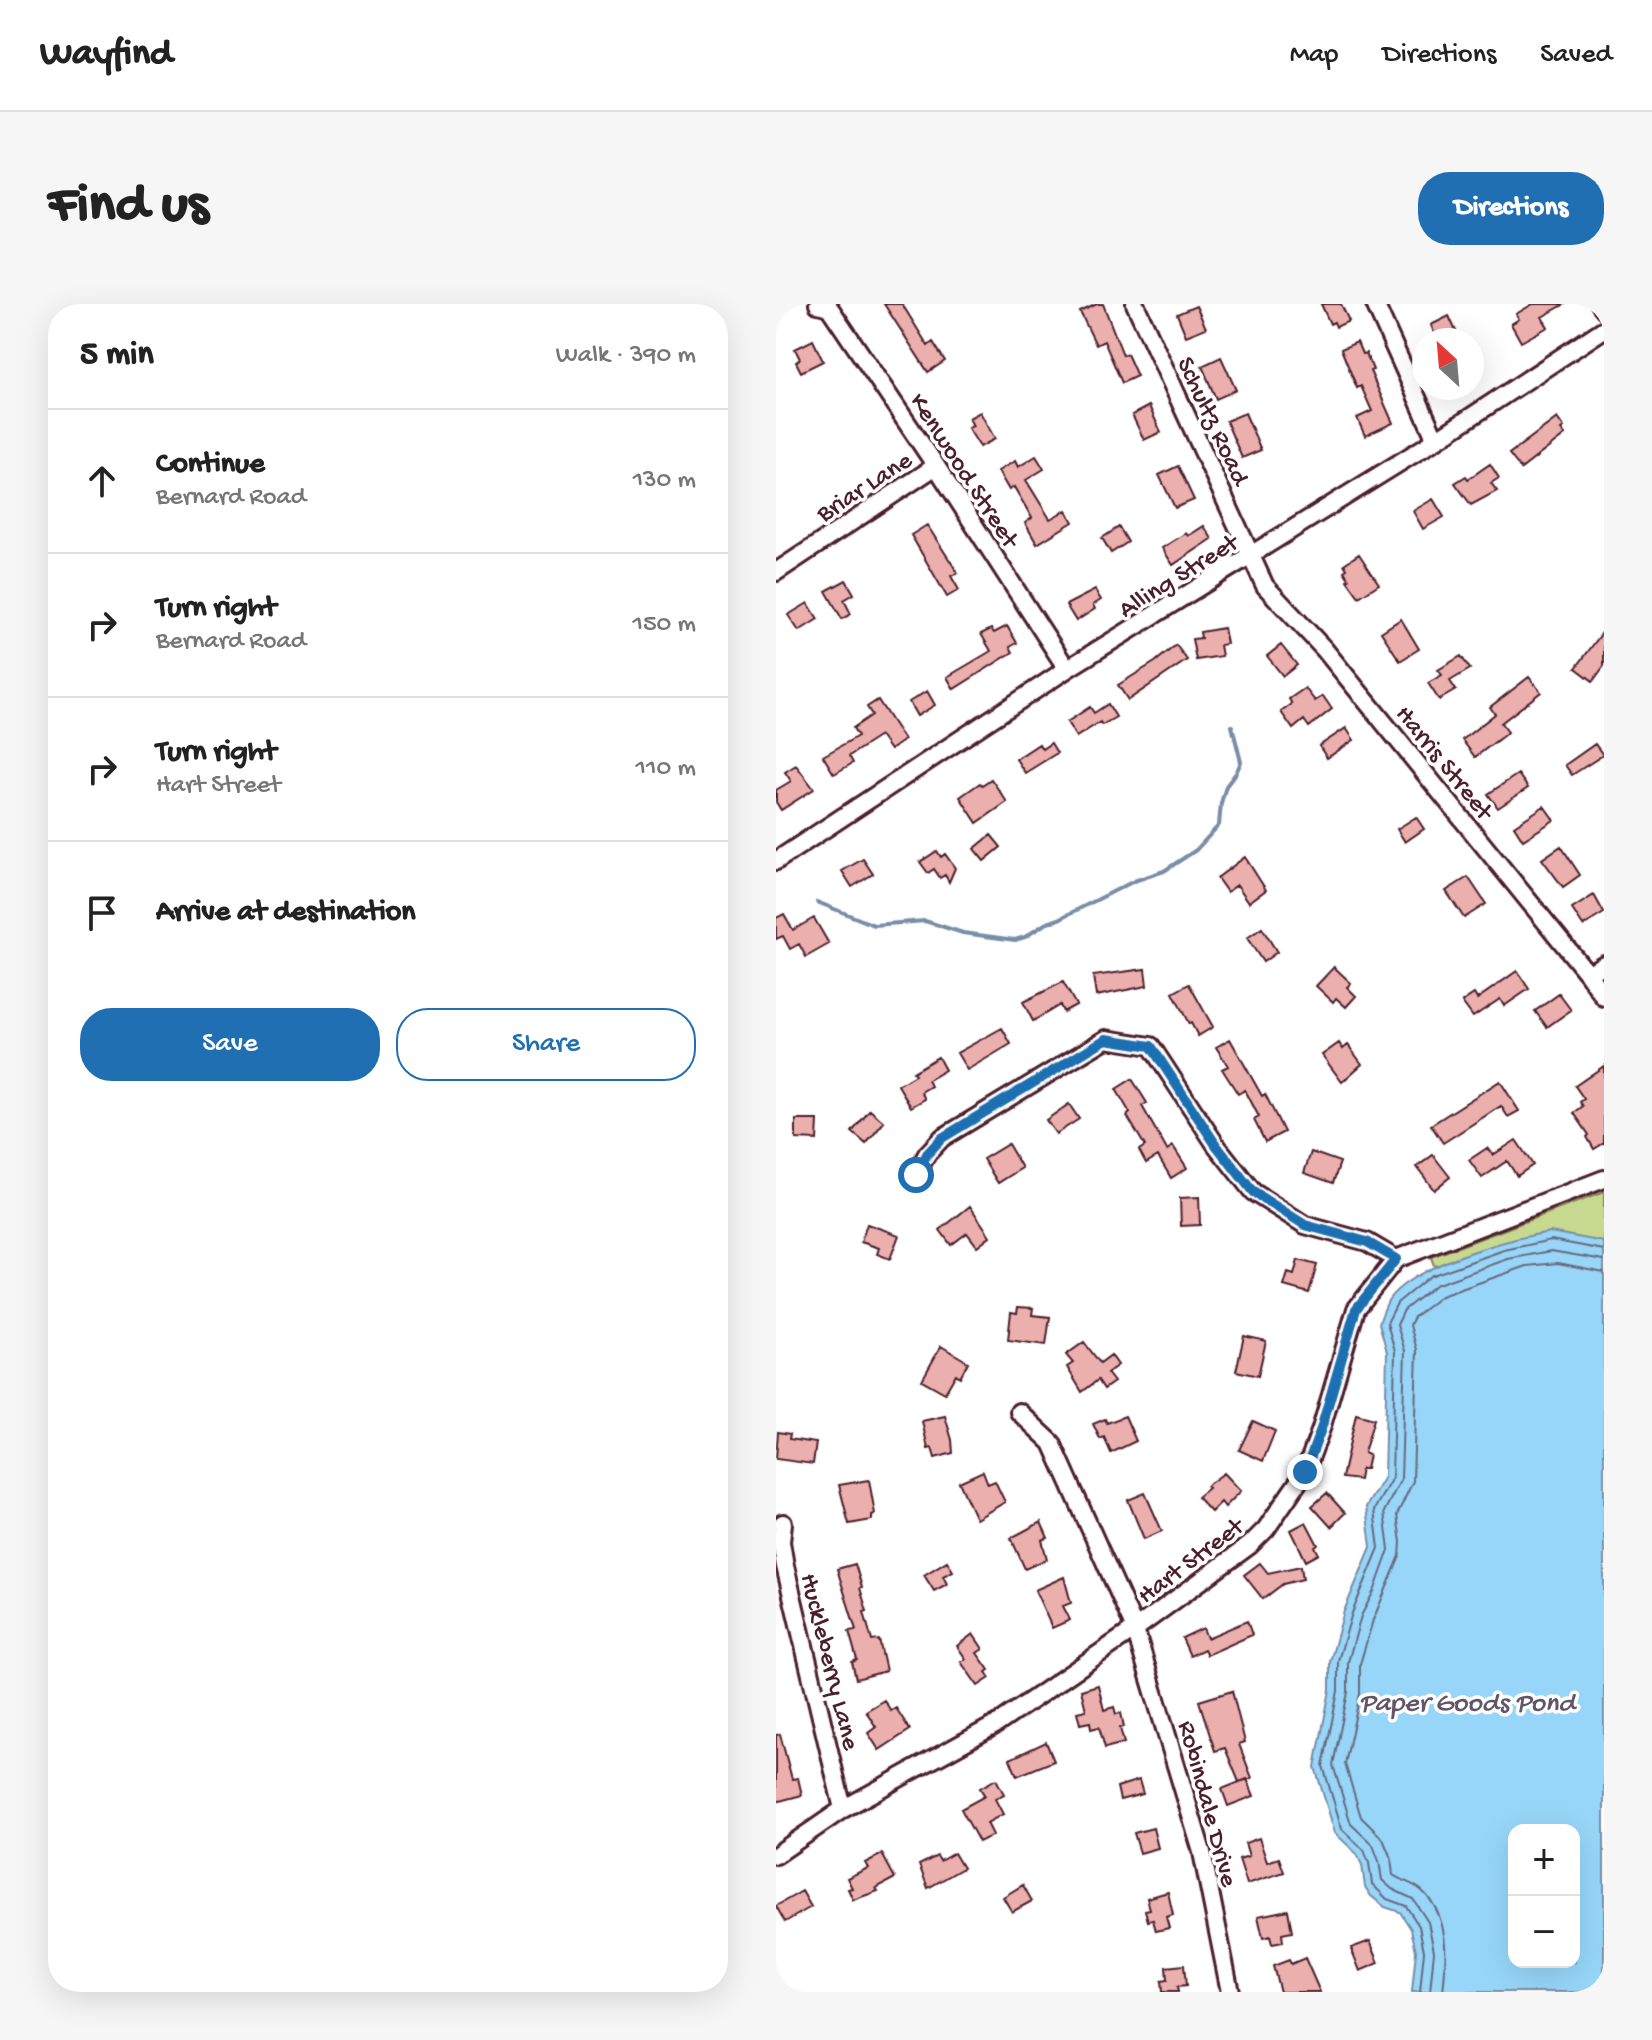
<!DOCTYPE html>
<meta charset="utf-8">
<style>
:root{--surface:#fff;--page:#f6f6f6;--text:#222;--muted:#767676;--line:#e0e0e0;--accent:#1f6fb2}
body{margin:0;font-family:"Gochi Hand",sans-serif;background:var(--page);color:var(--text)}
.controls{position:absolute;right:24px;bottom:24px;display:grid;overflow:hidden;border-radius:16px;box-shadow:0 8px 32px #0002}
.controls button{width:72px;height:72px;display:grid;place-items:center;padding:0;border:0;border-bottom:2px solid var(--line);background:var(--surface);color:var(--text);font:40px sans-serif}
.compass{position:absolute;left:636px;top:24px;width:72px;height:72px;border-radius:50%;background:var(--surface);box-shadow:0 8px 32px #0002;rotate:334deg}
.stop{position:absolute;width:24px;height:24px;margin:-18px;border:6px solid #1f6fb2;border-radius:50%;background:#fff}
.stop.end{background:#1f6fb2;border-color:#fff;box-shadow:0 2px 8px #0008}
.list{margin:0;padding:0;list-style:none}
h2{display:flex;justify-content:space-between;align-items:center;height:104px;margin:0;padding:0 32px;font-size:34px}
h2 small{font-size:26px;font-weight:400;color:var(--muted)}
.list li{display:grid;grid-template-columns:52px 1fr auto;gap:24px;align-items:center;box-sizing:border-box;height:144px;padding:0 32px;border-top:2px solid var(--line)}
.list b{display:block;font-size:30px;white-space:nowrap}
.list p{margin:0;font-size:26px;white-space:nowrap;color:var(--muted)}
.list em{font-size:26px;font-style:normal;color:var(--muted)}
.actions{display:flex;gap:16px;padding:24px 32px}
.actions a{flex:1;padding:18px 0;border:2px solid var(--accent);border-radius:32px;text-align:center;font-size:28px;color:var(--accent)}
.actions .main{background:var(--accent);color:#fff}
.icon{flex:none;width:44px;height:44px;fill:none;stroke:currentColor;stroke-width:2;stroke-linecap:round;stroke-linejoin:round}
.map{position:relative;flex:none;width:828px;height:1688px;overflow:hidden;border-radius:32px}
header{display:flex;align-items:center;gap:48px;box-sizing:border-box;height:112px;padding:0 40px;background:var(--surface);border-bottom:2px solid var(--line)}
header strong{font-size:38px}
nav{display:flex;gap:44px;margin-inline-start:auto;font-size:28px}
.intro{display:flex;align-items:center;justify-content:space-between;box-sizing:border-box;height:192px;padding:0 48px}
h1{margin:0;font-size:56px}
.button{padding:20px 36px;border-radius:32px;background:var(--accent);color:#fff;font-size:28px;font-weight:700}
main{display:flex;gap:48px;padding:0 48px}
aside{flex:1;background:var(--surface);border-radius:32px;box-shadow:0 8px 32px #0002}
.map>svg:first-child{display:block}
.green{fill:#c6d98e;stroke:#887c5c;stroke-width:2}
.water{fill:#97d6f8;stroke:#788da6;stroke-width:2;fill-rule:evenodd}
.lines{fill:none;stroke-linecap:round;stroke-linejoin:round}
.shore{stroke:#69687d;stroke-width:2}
.stream{stroke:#788da6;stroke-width:4}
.building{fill:#ebb0ad;stroke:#4a1f2b;stroke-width:2}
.minor-casing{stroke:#4a1f2b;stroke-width:22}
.minor{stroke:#fff;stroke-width:16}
.route{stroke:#1f6fb2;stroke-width:10}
.labels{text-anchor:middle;stroke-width:7;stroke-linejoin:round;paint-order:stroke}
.street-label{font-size:26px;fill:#4a1f2b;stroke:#fff}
.water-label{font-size:28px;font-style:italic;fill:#615668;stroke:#fff}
</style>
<header>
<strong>Wayfind</strong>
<nav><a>Map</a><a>Directions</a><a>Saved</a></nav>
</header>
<div class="intro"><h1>Find us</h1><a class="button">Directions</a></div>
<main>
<aside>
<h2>5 min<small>Walk · 390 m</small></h2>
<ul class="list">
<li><svg class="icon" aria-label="ahead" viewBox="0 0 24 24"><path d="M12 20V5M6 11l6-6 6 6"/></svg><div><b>Continue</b><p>Bernard Road</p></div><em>130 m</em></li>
<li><svg class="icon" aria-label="right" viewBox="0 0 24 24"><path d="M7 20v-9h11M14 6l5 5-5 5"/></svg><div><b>Turn right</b><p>Bernard Road</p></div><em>150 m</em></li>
<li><svg class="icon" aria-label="right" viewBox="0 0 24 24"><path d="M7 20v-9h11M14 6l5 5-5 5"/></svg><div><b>Turn right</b><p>Hart Street</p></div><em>110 m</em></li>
<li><svg class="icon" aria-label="arrive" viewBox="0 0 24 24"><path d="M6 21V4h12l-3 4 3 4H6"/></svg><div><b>Arrive at destination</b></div></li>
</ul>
<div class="actions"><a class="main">Save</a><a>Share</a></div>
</aside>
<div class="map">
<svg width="828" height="1688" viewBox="0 0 828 1688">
<rect width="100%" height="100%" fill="#fff"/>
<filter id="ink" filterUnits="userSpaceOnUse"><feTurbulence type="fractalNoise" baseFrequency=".0125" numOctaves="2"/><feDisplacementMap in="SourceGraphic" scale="16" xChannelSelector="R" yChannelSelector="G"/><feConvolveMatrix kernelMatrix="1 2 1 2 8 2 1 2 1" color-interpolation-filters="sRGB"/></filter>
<g filter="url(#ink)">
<path class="green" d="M828 888V939L658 962 655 953Z"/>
<path class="water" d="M774 928 828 938V1688H636L640 1647 635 1625 624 1608 609 1603 595 1592 589 1583 586 1561 581 1550 559 1529 539 1463 554 1386V1358L568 1307 595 1243 590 1203 608 1173 611 1048 603 1019C606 1011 609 1002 613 995 639 960 732 935 774 928ZM738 1526H798V1658H738Z"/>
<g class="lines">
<path class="shore" d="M644 1688 648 1647 643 1622 630 1602 611 1595 596 1580 593 1559 588 1546 566 1525 547 1462 562 1387V1357L576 1309 603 1244 598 1206 616 1174 619 1047 611 1019 621 999 654 972 728 946 775 936 828 946
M654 1688 658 1647 652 1618 637 1595 616 1585 606 1576 603 1557 597 1541 575 1520 557 1461 572 1388V1358L585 1312 599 1285 613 1246 608 1208 625 1175 629 1047 621 1021 628 1006 659 981 732 955 775 947 828 956
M667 1688C671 1654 674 1611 645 1586 637 1579 626 1577 617 1571L615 1554 607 1535 585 1513 569 1460 584 1390V1360L597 1316 624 1252 625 1238 621 1211 637 1177 641 1046 634 1021 638 1013 665 992 751 962 782 959 828 968"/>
<path class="stream" d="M41 598 98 621 149 617 187 629 239 636 249 633 269 620 283 615 358 577 388 567 420 546 443 521 445 499 450 482 460 469 465 458 456 422"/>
</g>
<path class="building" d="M108 0H126L152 42 157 38 169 57 152 68Z
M321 0H327L347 51 351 50 361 72 346 79 328 37 320 41 304 8Z
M545 0H565L573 17 560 23 558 18 554 20Z
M757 0H789L766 13 772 23 745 38 735 20 743 15 740 10Z
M420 2 430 24 410 32 401 10Z
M673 12 684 36H661L655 21Z
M37 36 47 57 25 68 20 58 24 55 19 45Z
M581 38 586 50 590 49 597 66 594 67 617 119 589 132 581 114 596 107 585 82 581 84 565 45Z
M445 53 460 86 440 95 426 62Z
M373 102 385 128 368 136 356 111Z
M204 108 219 135 204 143 192 124 197 122 193 114Z
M469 109 485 146 466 154 450 117Z
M781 114 788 124 785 126 789 131 745 165 733 150Z
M260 152 268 165 250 176 274 215 290 206 297 218 261 240 249 219 256 214 238 183 233 186 222 167 239 157 242 163Z
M714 160 723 174 715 179 721 187 695 201 679 179 690 172 692 175Z
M402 162 418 196 399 204 383 171Z
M657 195 668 213 647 225 637 207Z
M151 221 182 269 175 272 183 286 171 293 135 231Z
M428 222 436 235 397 261 386 244 410 229 412 232Z
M343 223 352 238 335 249 326 234Z
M583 250 603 280 583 293 571 276 573 275 568 267 571 265 568 260Z
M70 276 78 290 68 296 75 310 66 315 50 287Z
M319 286 325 296 317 301 319 305 300 317 290 301Z
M32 299 42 315 23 327 12 311Z
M625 315 643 345 624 357 605 328Z
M231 322 241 339 234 343 237 348 178 385 171 373 215 347 205 330 215 325 218 329Z
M448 324 451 340 444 341 446 352 420 356 416 335 425 334 424 328Z
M828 326V362L817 377 800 364Z
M400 341 411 356 352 396 342 381 379 358Z
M505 341 521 361 507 372 491 352Z
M685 352 694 365 674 377 680 386 663 396 652 379 666 371 662 366Z
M753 373 765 388 725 419 732 428 699 453 686 436 719 410 714 403Z
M529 384 539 397 547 392 556 405 533 423 528 416 517 425 505 408 516 400 513 395Z
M151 387 159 401 141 412 133 398Z
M102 396 128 436 114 446 104 432 73 452 77 459 58 470 47 452 82 432 77 424 96 411 91 403Z
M332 400 340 413 326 421 324 418 300 433 291 418 314 403 318 409Z
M570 424 578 436 551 454 543 442Z
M275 439 281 449 249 469 240 455 263 440 266 445Z
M819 440 827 451 796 471 789 461Z
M20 461 38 485 5 506 0 498V486L15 477 9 468Z
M742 470 752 484 722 504 712 490Z
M215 475 231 498 201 519 184 493 204 479 206 481Z
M768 502 778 516 747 536 738 522Z
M640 513 648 525 629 538 621 525Z
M215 531 225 543 208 557 198 545Z
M785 542 804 571 787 583 766 555Z
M161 547 165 553 169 550 179 564 173 578 169 571 164 574 158 565 152 569 144 558Z
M469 553 490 586 473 598 461 581 451 588 441 574Z
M87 555 97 570 76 583 66 567Z
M692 573 710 600 688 614 670 587Z
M818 591 828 609 807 622 796 605Z
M8 610 17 626 38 614 53 640 30 653 23 640 14 645 7 632 0 635V614Z
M486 624 501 648 487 658 471 634Z
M558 663 575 679 571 683 580 692 570 703 560 694 557 698 540 682Z
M369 665 371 682 320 692 317 672Z
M741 667 753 685 728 702 724 695 697 713 686 698 698 690 701 695Z
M287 678 300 701 287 708 284 701 257 717 247 698Z
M413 680 437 723 422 732 415 719 413 720 397 689Z
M783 690 795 706 771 723 759 707Z
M226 724 235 740 191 766 181 749Z
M454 735 486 792 489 790 508 828 489 838 478 816 483 813 469 786 462 790 446 765 452 762 440 743Z
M563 739 567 745 572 741 586 760 566 778 546 751Z
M162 753 169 766 152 776 155 782 145 788 149 795 135 803 122 781 139 771 137 768Z
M828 762V839L818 845 811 833 813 831 798 809 807 802 804 798 808 795 799 782Z
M356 775 371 799 366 802 391 846 397 842 411 864 395 874 382 852 370 859 363 846 369 842 351 812 354 809 340 785Z
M724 777 743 807 732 813 725 802 667 839 655 821Z
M293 800 303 815 280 830 270 816Z
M94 806 108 818 90 840 76 828Z
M20 816H42L41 836 20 835Z
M740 836 757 861 741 872 731 857 706 874 693 856 711 844 717 851Z
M232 840 246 864 222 879 207 855Z
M535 848 564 858 557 879 528 869Z
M657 851 674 873 658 886 641 863Z
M423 893 424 921 405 922 404 894Z
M194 902 214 932 201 942 191 929 175 941 164 926Z
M91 920 123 931 114 955 101 950 103 944 85 938Z
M522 956 541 961 533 989 508 982 512 969 518 971Z
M242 1003 257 1004 256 1011 274 1013 270 1041 232 1036 235 1008 241 1009Z
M468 1032 490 1037 482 1072 460 1067Z
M308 1038 324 1059 335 1051 342 1061 331 1069 338 1078 328 1085 322 1076 306 1088 291 1063 297 1059 290 1051Z
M165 1042 192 1058 184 1073 180 1070 169 1089 146 1076Z
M580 1110 598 1115 588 1149 593 1151 590 1165H585L583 1176 566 1174Z
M169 1112 176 1136 177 1149 159 1154 156 1144 152 1145 146 1117Z
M349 1112 360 1137 335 1149 328 1133 324 1135 317 1120 329 1115 331 1119Z
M477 1117 499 1127 487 1157 463 1146Z
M2 1128 14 1130 13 1135 40 1139 37 1160 0 1155Z
M207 1167 212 1180 219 1177 229 1198 200 1215 183 1178Z
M448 1169 465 1187 449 1203 445 1198 435 1208 421 1193 432 1184 430 1182Z
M93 1176 99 1210 96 1211V1216L73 1220 63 1181Z
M369 1189 386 1227 368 1235 352 1196Z
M551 1189 569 1209 555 1223 536 1202Z
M265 1218 272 1234 266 1236 271 1255 249 1265 235 1234Z
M530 1218 542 1241 539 1243 543 1250 530 1257 515 1226Z
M171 1257 177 1267 167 1272 171 1280 158 1287 148 1271Z
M484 1259 492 1269 525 1262 527 1275 507 1280 487 1295 468 1271Z
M79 1260 86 1283 84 1284 91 1307 88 1308 96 1337 103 1336 110 1367 80 1375 76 1358 81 1356 73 1327 80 1326 61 1265Z
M288 1273 295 1299 287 1302 294 1316 276 1324 259 1286Z
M471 1317 476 1331 431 1351 428 1345 414 1352 406 1334 427 1324 431 1334Z
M197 1330 207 1345 201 1349 213 1366 210 1368 214 1374 202 1382 185 1358 190 1355 181 1342Z
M322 1381 328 1406 338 1403 340 1410 345 1409 348 1423 344 1424 348 1439 329 1444 323 1423 315 1425 314 1418 304 1420 301 1408 310 1406 305 1386Z
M456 1387 469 1438 463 1440 476 1474 463 1478 449 1444 439 1447 423 1397Z
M108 1396 115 1407 120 1404 134 1426 103 1446 92 1429 100 1423 90 1407Z
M4 1430 16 1475 22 1474 26 1491 0 1498V1431Z
M270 1438 278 1457 241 1472 234 1455Z
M220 1475 228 1490 219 1495 227 1510 211 1519 217 1531 203 1538 185 1505 209 1492 204 1484Z
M471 1475 478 1492 452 1502 446 1485Z
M363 1476 367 1490 344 1496 341 1483Z
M377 1524 382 1544 364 1549 358 1529Z
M483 1534 491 1558 503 1554 508 1568 471 1580 463 1555 473 1552 469 1539Z
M178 1549 187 1564 152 1584 143 1561 161 1552 164 1557Z
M106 1550 119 1574 100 1584 102 1587 77 1596 72 1585 76 1584 71 1574 92 1564 89 1559Z
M247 1581 256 1597 236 1608 227 1593Z
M26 1587 35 1603 9 1618 0 1602Z
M392 1588 397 1611 390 1613 393 1624 380 1627 377 1616 372 1617 369 1606 374 1605 371 1594Z
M512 1606 516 1628 506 1630 507 1638 496 1640 494 1632 487 1634 482 1612Z
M594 1637 603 1659 584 1667 575 1644Z
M529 1654 544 1688H504L497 1662 513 1656 515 1660Z
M408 1661 410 1682 401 1683 402 1688H386L385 1677 391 1676 390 1663Z"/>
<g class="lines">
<g class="minor-casing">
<path id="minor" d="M42 0 53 3 160 162 291 365
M359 0 489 282 548 345 812 670 828 693
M599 0 660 136
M824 0 828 5
M0 268 160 162
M0 557 291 365 660 136 828 25
M812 670 828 660
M140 871 151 850 166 834 330 735 375 742 440 841 477 888 529 921 591 938 620 955
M243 1108 276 1139 359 1325 426 1548 454 1688
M7 1219 5 1238 9 1262 67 1505
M0 1551 67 1505 221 1420 359 1325 474 1241 490 1225 529 1168 545 1125 580 1005 620 955 828 875"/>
</g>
<use href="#minor" class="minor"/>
</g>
</g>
<g class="lines" filter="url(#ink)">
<path class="route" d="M140 871 151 850 166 834 330 735 375 742 440 841 477 888 529 921 591 938 620 955 580 1005 545 1125 529 1168"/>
</g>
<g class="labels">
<g class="street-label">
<text transform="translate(439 116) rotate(65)" y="9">Schultz Road</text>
<text transform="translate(190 165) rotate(57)" y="9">Kenwood Street</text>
<text transform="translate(87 181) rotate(-33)" y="9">Briar Lane</text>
<text transform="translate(401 270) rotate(-32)" y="9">Alling Street</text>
<text transform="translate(670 457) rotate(51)" y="9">Harris Street</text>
<text transform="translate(413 1255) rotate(-37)" y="9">Hart Street</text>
<text transform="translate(56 1357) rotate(76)" y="9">Huckleberry Lane</text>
<text transform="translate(434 1499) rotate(75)" y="9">Robindale Drive</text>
</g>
<g class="water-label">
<text x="691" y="1406">Paper Goods Pond</text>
</g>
</g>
</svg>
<div class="controls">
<button>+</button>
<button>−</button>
</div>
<svg class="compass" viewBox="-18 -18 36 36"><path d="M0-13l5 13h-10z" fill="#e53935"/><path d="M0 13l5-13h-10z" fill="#767676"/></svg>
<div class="stop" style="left:140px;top:871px"></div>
<div class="stop end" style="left:529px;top:1168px"></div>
</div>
</main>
